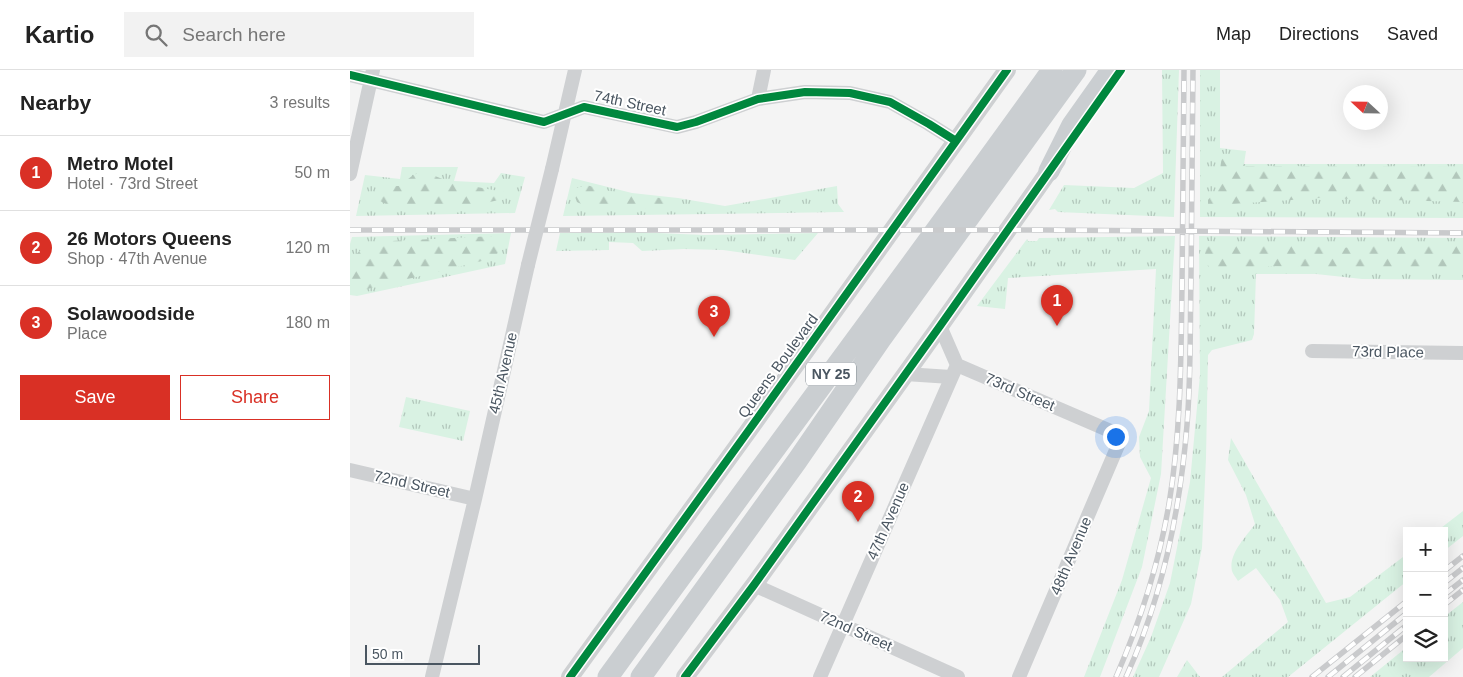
<!DOCTYPE html>
<meta charset="utf-8">
<style>
:root{--surface:#fff;--page:#f2f2f2;--text:#222;--muted:#767676;--line:#e0e0e0;--accent:#d93025}
body{margin:0;font-family:Helvetica,sans-serif;background:var(--page);color:var(--text)}
.controls{position:absolute;right:15px;bottom:15px;display:grid;overflow:hidden;border-radius:0px;box-shadow:0 5px 20px #0002}
.controls button{width:45px;height:45px;display:grid;place-items:center;padding:0;border:0;border-bottom:1px solid var(--line);background:var(--surface);color:var(--text);font:25px sans-serif}
.compass{position:absolute;left:993px;top:15px;width:45px;height:45px;border-radius:50%;background:var(--surface);box-shadow:0 5px 20px #0002;rotate:292deg}
.scale{position:absolute;left:15px;bottom:12px;width:115px;box-sizing:border-box;padding-left:5px;border:2px solid #4a5661;border-top:0;font-size:14px;line-height:18px;white-space:nowrap;color:#4a5661;-webkit-text-stroke:4px #fff;paint-order:stroke}
.you{position:absolute;left:765px;top:366px;width:18px;height:18px;margin:-12px;border:4px solid #fff;border-radius:50%;background:#1a73e8;box-shadow:0 0 0 8px #1a73e833}
.badge{display:grid;place-items:center;width:32px;height:32px;border-radius:50%;background:var(--accent);color:#fff;font-size:16px;font-weight:700}
.pin{position:absolute;translate:-50% -41px;filter:drop-shadow(0 1px 2px #0008)}
.pin::after{content:'';position:absolute;top:26px;width:18px;height:15px;background:inherit;clip-path:polygon(0 0,100% 0,50% 100%)}
.list{margin:0;padding:0;list-style:none}
h2{display:flex;justify-content:space-between;align-items:center;height:65px;margin:0;padding:0 20px;font-size:21px}
h2 small{font-size:16px;font-weight:400;color:var(--muted)}
.list li{display:grid;grid-template-columns:32px 1fr auto;gap:15px;align-items:center;box-sizing:border-box;height:75px;padding:0 20px;border-top:1px solid var(--line)}
.list b{display:block;font-size:19px;white-space:nowrap}
.list p{margin:0;font-size:16px;white-space:nowrap;color:var(--muted)}
.list em{font-size:16px;font-style:normal;color:var(--muted)}
.actions{display:flex;gap:10px;padding:15px 20px}
.actions a{flex:1;padding:11px 0;border:1px solid var(--accent);border-radius:0px;text-align:center;font-size:18px;color:var(--accent)}
.actions .main{background:var(--accent);color:#fff}
.icon{flex:none;width:28px;height:28px;fill:none;stroke:currentColor;stroke-width:2;stroke-linecap:round;stroke-linejoin:round}
.map{position:relative;flex:none;width:1113px;height:607px;overflow:hidden}
header{display:flex;align-items:center;gap:30px;box-sizing:border-box;height:70px;padding:0 25px;background:var(--surface);border-bottom:1px solid var(--line)}
header strong{font-size:24px}
nav{display:flex;gap:28px;margin-inline-start:auto;font-size:18px}
.search{width:350px;height:45px;background:var(--page);display:flex;align-items:center;gap:12px;box-sizing:border-box;padding:0 18px;border-radius:0px;color:var(--muted);font-size:19px}
main{display:flex}
aside{flex:1;background:var(--surface)}
.map>svg:first-child{display:block}
.grass{fill:url(#grass-tufts)}
.forest{fill:url(#forest-firs)}
.lines{fill:none;stroke-linecap:round;stroke-linejoin:round}
.minor{stroke:#ced0d2;stroke-width:14}
.tertiary{stroke:#ced0d2;stroke-width:18}
.primary{stroke:#caced1;stroke-width:21}
.rail-casing{stroke:#c9cacc;stroke-width:5.5}
.rail{stroke:#fff;stroke-width:4;stroke-dasharray:11;stroke-linecap:butt}
.minor-bridge{stroke:#ced0d2;stroke-width:14}
.cycleway-casing{stroke:#fff;stroke-width:11}
.cycleway{stroke:#00873e;stroke-width:8}
.labels{text-anchor:middle;stroke-width:4;stroke-linejoin:round;paint-order:stroke}
.shield{fill:#fff;stroke:#808990;stroke-width:1}
.shield-label{font-size:14px;font-weight:bold;fill:#4a5661}
.street-label{font-size:15px;fill:#4a5661;stroke:#fff}
</style>
<header>
<strong>Kartio</strong>
<div class="search"><svg class="icon" aria-label="search" viewBox="0 0 24 24"><circle cx="10" cy="10" r="6"/><path d="M15 15l6 6"/></svg>Search here</div>
<nav><a>Map</a><a>Directions</a><a>Saved</a></nav>
</header>
<main>
<aside>
<h2>Nearby<small>3 results</small></h2>
<ul class="list">
<li><span class="badge">1</span><div><b>Metro Motel</b><p>Hotel · 73rd Street</p></div><em>50 m</em></li>
<li><span class="badge">2</span><div><b>26 Motors Queens</b><p>Shop · 47th Avenue</p></div><em>120 m</em></li>
<li><span class="badge">3</span><div><b>Solawoodside</b><p>Place</p></div><em>180 m</em></li>
</ul>
<div class="actions"><a class="main">Save</a><a>Share</a></div>
</aside>
<div class="map">
<svg width="1113" height="607" viewBox="0 0 1113 607">
<defs>
<pattern id="grass-tufts" width="24" height="20" patternUnits="userSpaceOnUse" patternTransform="scale(1.25)"><rect width="24" height="20" fill="#d9f2e3"/><path d="M3 7l-1-3M5 7V3M7 7l1-3M15 17l-1-3M17 17v-4M19 17l1-3" fill="none" stroke="#b2c7bb"/></pattern>
<pattern id="forest-firs" width="22" height="20" patternUnits="userSpaceOnUse" patternTransform="scale(1.25)"><rect width="22" height="20" fill="#d9f2e3"/><path d="M5 1l3.5 6h-7zM16 11l3.5 6h-7z" fill="#b2c7bb"/></pattern>
</defs>
<rect width="100%" height="100%" fill="#f4f4f4"/>
<path class="grass" d="M812 0H829L824 147 708 142 705 139 699 140 714 115 784 118 813 103Z
M850 0H870V78L896 81 894 94H1113V148L850 147Z
M52 97H108L104 111 144 113 151 103 175 107 165 143 6 146 15 105 50 109Z
M222 108 282 123 328 128 375 136 487 116 488 134 494 142 213 146Z
M284 162 354 165 468 163 445 190 373 180 334 179 292 181 283 173 259 172V180L206 181 210 163Z
M161 163 155 194 7 226 0 225V174L2 167Z
M825 166 811 404 792 497 750 607H734L772 510 801 408 790 387 789 367 799 341 806 199 658 208 655 239 627 236 677 169 678 171H687L689 168Z
M849 166 1113 168V210L1012 209 966 204H906L904 264 902 270 862 280 858 285 856 388 852 478 841 534 809 607H783L801 567 820 513 840 412 850 305Z
M56 327 120 341 113 371 49 357Z
M881 368 976 533 1000 527 1057 484V511L938 607H872L938 552 930 530 906 498 888 511C886 508 883 504 882 501 878 484 896 467 905 454L896 425 878 390Z
M1113 441V466L1094 481V461H1087Z
M1113 532V578L1079 607H1020L1057 577V588H1094V547Z
M837 590 850 607H827Z"/>
<path class="forest" d="M872 84 892 85V96L1113 97V132L969 128 884 134 865 137 858 143V130L868 117Z
M66 104H80L100 112 154 122 155 124 153 129 131 134 44 138 22 127 29 116H49L62 106Z
M236 115 275 125 311 128 319 133V135L312 139 237 137 227 132 224 124 227 118Z
M145 166 153 174 148 183 140 189 13 220 5 216 0 212V196L3 187 20 172Z
M858 171 875 174H935L991 178 1014 176 1113 173V201L910 196 895 198 870 204 853 192Z"/>
<g class="lines">
<path class="minor" d="M0 5 194 52 234 37 327 57 346 52 408 29 455 22 500 23 540 32 579 54 606 71
M408 29 414 0
M202 99 225 0
M0 104 23 0
M590 256 607 295 772 366 669 607
M962 281 1113 283
M555 304 601 307
M0 400 125 429
M404 515 608 607
M82 607 125 429 178 195
M470 607 607 295"/>
<path class="tertiary" d="M220 607 399 360 657 0
M335 607 404 515 590 256 707 90"/>
<path class="primary" d="M699 101 722 55 761 0
M258 607C405 404 556 204 702 0
M291 607 447 391 531 269 726 0"/>
<g class="rail-casing">
<path id="rail" d="M0 160H695L1113 163
M1094 501 1113 486
M1094 513 1113 498
M1094 525 1113 510
M1094 535 1113 520
M766 607C790 552 809 493 819 434 831 362 831 288 832 215 833 144 834 72 834 0
M776 607C812 528 830 441 837 355 841 306 840 257 841 208 842 138 842 69 843 0
M962 607 1057 531
M978 607 1057 543
M993 607 1057 555
M1005 607 1057 565"/>
</g>
<use href="#rail" class="rail"/>
<path class="minor-bridge" d="M178 195 202 99"/>
<g class="cycleway-casing">
<path id="cycleway" d="M0 5 194 52 234 37 327 57 346 52 408 29 455 22 500 23 540 32 579 54 606 71
M220 607 399 360 657 0
M335 607 404 515 590 256 771 0"/>
</g>
<use href="#cycleway" class="cycleway"/>
</g>
<g class="labels">
<rect class="shield" x="456" y="292.5" width="50" height="23" rx="4"/>
<g class="shield-label">
<text x="481" y="309">NY 25</text>
</g>
<g class="street-label">
<text transform="translate(280 33) rotate(12)" y="5">74th Street</text>
<text transform="translate(1038 282) rotate(1)" y="5">73rd Place</text>
<text transform="translate(428 296) rotate(-54)" y="5">Queens Boulevard</text>
<text transform="translate(153 303) rotate(-77)" y="5">45th Avenue</text>
<text transform="translate(670 322) rotate(23)" y="5">73rd Street</text>
<text transform="translate(62 414) rotate(13)" y="5">72nd Street</text>
<text transform="translate(538 451) rotate(-66)" y="5">47th Avenue</text>
<text transform="translate(721 486) rotate(-67)" y="5">48th Avenue</text>
<text transform="translate(506 561) rotate(24)" y="5">72nd Street</text>
</g>
</g>
</svg>
<div class="controls">
<button>+</button>
<button>−</button>
<button><svg class="icon" aria-label="layers" viewBox="0 0 24 24"><path d="M12 4l9 5-9 5-9-5zM3 14l9 5 9-5"/></svg></button>
</div>
<svg class="compass" viewBox="-18 -18 36 36"><path d="M0-13l5 13h-10z" fill="#e53935"/><path d="M0 13l5-13h-10z" fill="#767676"/></svg>
<div class="scale">50 m</div>
<div class="you"></div>
<div class="pin badge" style="left:707px;top:256px">1</div>
<div class="pin badge" style="left:508px;top:452px">2</div>
<div class="pin badge" style="left:364px;top:267px">3</div>
</div>
</main>
